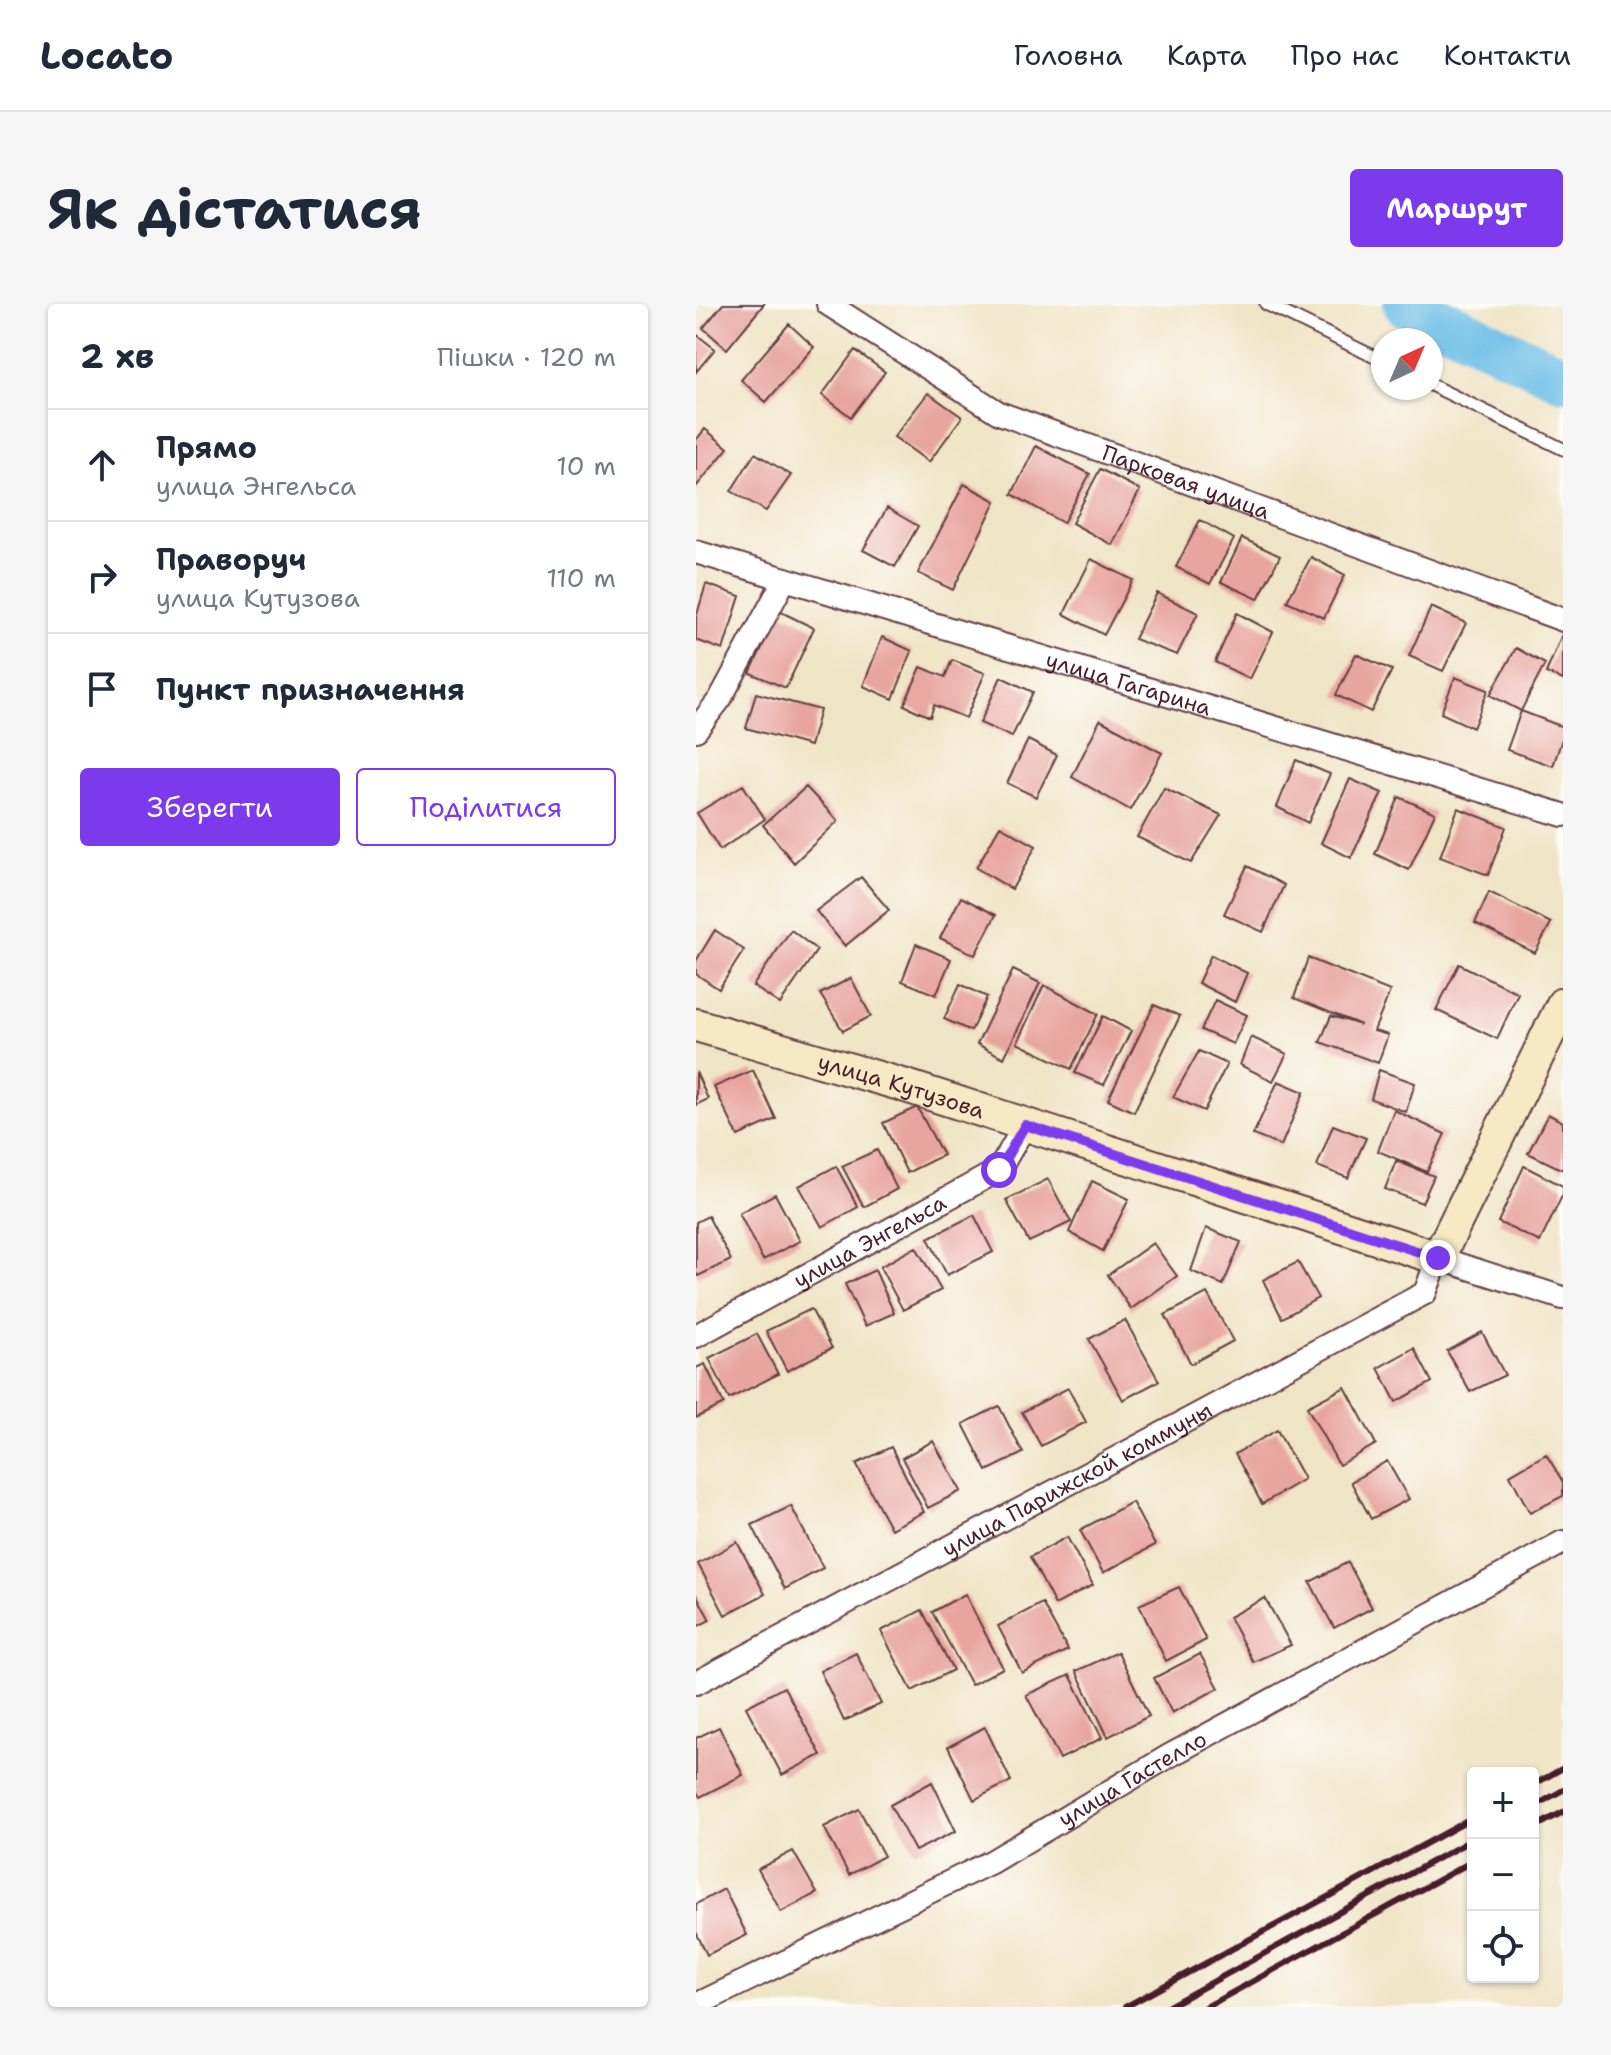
<!DOCTYPE html>
<html lang="uk">
<meta charset="utf-8">
<style>
:root{--surface:#fff;--page:#f6f6f7;--text:#1f2937;--muted:#747a83;--line:#e0e1e3;--accent:#7c3aed}
body{margin:0;font-family:"Shantell Sans",sans-serif;background:var(--page);color:var(--text)}
.controls{position:absolute;right:24px;bottom:24px;display:grid;overflow:hidden;border-radius:8px;box-shadow:0 2px 6px #0004}
.controls button{width:72px;height:72px;display:grid;place-items:center;padding:0;border:0;border-bottom:2px solid var(--line);background:var(--surface);color:var(--text);font:40px sans-serif}
.compass{position:absolute;left:675px;top:24px;width:72px;height:72px;border-radius:50%;background:var(--surface);box-shadow:0 2px 6px #0004;rotate:44deg}
.stop{position:absolute;width:24px;height:24px;margin:-18px;border:6px solid #7c3aed;border-radius:50%;background:#fff}
.stop.end{background:#7c3aed;border-color:#fff;box-shadow:0 2px 8px #0008}
.list{margin:0;padding:0;list-style:none}
h2{display:flex;justify-content:space-between;align-items:center;height:104px;margin:0;padding:0 32px;font-size:34px}
h2 small{font-size:26px;font-weight:400;color:var(--muted)}
.list li{display:grid;grid-template-columns:52px 1fr auto;gap:24px;align-items:center;box-sizing:border-box;height:112px;padding:0 32px;border-top:2px solid var(--line)}
.list b{display:block;font-size:30px;white-space:nowrap}
.list p{margin:0;font-size:26px;white-space:nowrap;color:var(--muted)}
.list em{font-size:26px;font-style:normal;color:var(--muted)}
.actions{display:flex;gap:16px;padding:24px 32px}
.actions a{flex:1;padding:18px 0;border:2px solid var(--accent);border-radius:8px;text-align:center;font-size:28px;color:var(--accent)}
.actions .main{background:var(--accent);color:#fff}
.icon{flex:none;width:44px;height:44px;fill:none;stroke:currentColor;stroke-width:2;stroke-linecap:round;stroke-linejoin:round}
.map{position:relative;flex:none;width:867px;height:1703px;overflow:hidden;border-radius:8px}
header{display:flex;align-items:center;gap:48px;box-sizing:border-box;height:112px;padding:0 40px;background:var(--surface);border-bottom:2px solid var(--line)}
header strong{font-size:38px}
nav{display:flex;gap:44px;margin-inline-start:auto;font-size:28px}
.intro{display:flex;align-items:center;justify-content:space-between;box-sizing:border-box;height:192px;padding:0 48px}
h1{margin:0;font-size:56px}
.button{padding:20px 36px;border-radius:8px;background:var(--accent);color:#fff;font-size:28px;font-weight:700}
main{display:flex;gap:48px;padding:0 48px}
aside{flex:1;background:var(--surface);border-radius:8px;box-shadow:0 2px 6px #0004}
.map>svg:first-child{display:block}
.lines{fill:none;stroke-linecap:round;stroke-linejoin:round}
.river{stroke:#6bbde7;stroke-width:46}
.building{fill:#e8a59f}
.service-casing{stroke:#633d42;stroke-width:15}
.minor-casing{stroke:#633d42;stroke-width:26}
.secondary-casing{stroke:#633d42;stroke-width:36}
.service{stroke:#fff;stroke-width:11}
.minor{stroke:#fff;stroke-width:22}
.secondary{stroke:#f6e9c3;stroke-width:32}
.rail{stroke:#4a1f2b;stroke-width:6}
.route{stroke:#7c3aed;stroke-width:10}
.labels{text-anchor:middle;stroke-width:8;stroke-linejoin:round;paint-order:stroke}
.street-label{font-size:22px;fill:#4a1f2b;stroke:#fdfcf7}
</style>
<header>
<strong>Locato</strong>
<nav><a>Головна</a><a>Карта</a><a>Про нас</a><a>Контакти</a></nav>
</header>
<div class="intro"><h1>Як дістатися</h1><a class="button">Маршрут</a></div>
<main>
<aside>
<h2>2 хв<small>Пішки · 120 m</small></h2>
<ul class="list">
<li><svg class="icon" aria-label="ahead" viewBox="0 0 24 24"><path d="M12 20V5M6 11l6-6 6 6"/></svg><div><b>Прямо</b><p>улица Энгельса</p></div><em>10 m</em></li>
<li><svg class="icon" aria-label="right" viewBox="0 0 24 24"><path d="M7 20v-9h11M14 6l5 5-5 5"/></svg><div><b>Праворуч</b><p>улица Кутузова</p></div><em>110 m</em></li>
<li><svg class="icon" aria-label="arrive" viewBox="0 0 24 24"><path d="M6 21V4h12l-3 4 3 4H6"/></svg><div><b>Пункт призначення</b></div></li>
</ul>
<div class="actions"><a class="main">Зберегти</a><a>Поділитися</a></div>
</aside>
<div class="map">
<svg width="867" height="1703" viewBox="0 0 867 1703">
<rect width="100%" height="100%" fill="#fdfcf7"/>
<filter id="ink" filterUnits="userSpaceOnUse"><feTurbulence type="fractalNoise" baseFrequency=".0125" numOctaves="2"/><feDisplacementMap in="SourceGraphic" scale="16" xChannelSelector="R" yChannelSelector="G"/><feConvolveMatrix kernelMatrix="1 2 1 2 8 2 1 2 1" color-interpolation-filters="sRGB"/></filter>
<filter id="wash" filterUnits="userSpaceOnUse"><feTurbulence type="fractalNoise" baseFrequency=".006" numOctaves="4" result="noise"/><feDisplacementMap in="SourceGraphic" scale="32" xChannelSelector="R" yChannelSelector="G"/><feGaussianBlur stdDeviation="1.8" result="paint"/><feColorMatrix in="noise" values="0 0 0 0 0 0 0 0 0 0 0 0 0 0 0 0 0 1.4 0 .05"/><feComposite in="paint" operator="in"/></filter>
<g filter="url(#wash)">
<rect width="100%" height="100%" fill="#f0e4c6"/>
<g class="lines">
<path class="river" d="M710 0 867 74"/>
</g>
<g id="blocks">
<path class="building" d="M27 0H68L31 45 7 24Z
M93 20 118 43 70 98 45 76Z
M0 30 19 45 0 68Z
M159 46 189 68 155 113 126 91Z
M232 89 266 113 233 158 198 133Z
M9 125 32 144 0 183V136Z
M340 142 394 170 367 219 316 190Z
M59 149 95 171 70 207 35 187Z
M404 165 444 186 416 241 376 219Z
M268 180 300 197 257 286 222 269Z
M191 204 222 222 199 263 167 246Z
M504 216 538 235 514 280 480 263Z
M546 234 584 252 562 295 525 278Z
M615 253 649 271 628 314 591 297Z
M395 255 437 276 408 331 368 310Z
M10 280 44 292 27 346 0 336V314Z
M461 289 502 309 481 351 438 335Z
M735 303 770 319 747 367 713 352Z
M83 307 118 324 90 384 54 369Z
M541 309 577 328 554 375 519 358Z
M867 328V376L850 369Z
M186 333 216 347 197 395 167 382Z
M820 344 849 360 825 407 794 391Z
M660 350 696 366 675 408 640 391Z
M256 356 289 369 270 414 238 401 234 413 208 401 225 363 249 373Z
M305 373 337 388 316 433 284 419Z
M759 373 792 386 777 424 745 409Z
M60 389 124 406 114 442 50 424Z
M825 407 867 423V432L857 462 811 446Z
M404 416 466 449 434 506 376 473Z
M332 436 361 451 340 493 311 479Z
M600 456 634 470 612 519 581 503Z
M654 475 686 489 655 554 625 539Z
M47 481 69 515 24 546 1 509Z
M110 483 142 517 98 559 67 521Z
M468 484 525 511 495 559 441 533Z
M703 493 739 509 713 566 679 550Z
M762 504 810 523 792 571 744 553Z
M304 522 340 542 316 585 280 564Z
M551 562 588 581 567 628 528 610Z
M165 573 193 606 149 642 120 607Z
M793 588 855 619 839 649 779 619Z
M265 593 300 611 279 651 244 634Z
M19 626 48 646 23 685 0 670V657Z
M95 626 121 646 84 700 57 682Z
M220 640 255 655 240 691 206 677Z
M515 651 551 669 539 698 502 679Z
M612 654 694 687 678 727 692 731 682 759 624 738 635 712 665 721 598 694Z
M763 660 822 689 801 735 740 706Z
M317 666 344 679 308 754 281 740Z
M155 674 175 712 147 727 124 690Z
M264 680 291 693 275 727 248 715Z
M348 681 402 710 375 765 321 739Z
M519 696 551 711 537 740 505 726Z
M458 701 484 712 438 808 412 796Z
M407 712 435 727 408 781 379 769Z
M555 733 591 750 577 777 544 761Z
M503 747 531 760 508 807 477 793Z
M57 766 80 815 42 832 18 783Z
M683 766 719 779 710 808 675 795Z
M0 768 12 795 0 801Z
M582 777 608 788 585 842 557 831Z
M221 803 247 851 211 869 187 819Z
M698 806 749 830 731 868 682 847Z
M852 810 867 818V866L832 849Z
M637 821 670 834 652 874 621 862Z
M181 846 201 885 168 903 146 862Z
M700 857 738 872 726 899 689 885Z
M140 862 162 903 126 923 103 882Z
M828 862 867 882V890L844 938 802 918Z
M352 875 375 918 333 938 310 896Z
M396 877 433 895 407 947 373 928Z
M79 890 104 937 67 956 43 909Z
M278 911 297 948 251 971 232 934Z
M12 912 35 956 2 972 0 969V918Z
M510 924 545 938 527 981 495 967Z
M457 939 481 972 435 1005 412 971Z
M220 943 245 986 207 1006 184 963Z
M602 958 622 994 586 1014 567 976Z
M179 966 198 1009 169 1022 149 980Z
M511 989 537 1037 495 1060 469 1011Z
M115 1005 136 1044 91 1067 70 1027Z
M429 1016 463 1077 427 1096 393 1035Z
M786 1028 809 1071 774 1088 751 1047Z
M61 1030 82 1070 33 1095 13 1054Z
M718 1044 736 1078 700 1098 682 1064Z
M9 1060 28 1100 0 1114V1064Z
M649 1083 680 1140 643 1161 611 1103Z
M372 1084 390 1118 345 1142 326 1108Z
M303 1102 327 1149 291 1167 267 1120Z
M581 1126 608 1175 566 1200 539 1150Z
M237 1137 265 1187 232 1204 206 1154Z
M195 1143 228 1208 195 1225 160 1160Z
M850 1150 867 1178V1192L834 1209 814 1171Z
M691 1157 713 1195 675 1215 655 1178Z
M436 1198 459 1241 407 1269 384 1226Z
M95 1202 127 1264 89 1285 56 1221Z
M371 1233 397 1281 359 1301 334 1253Z
M41 1238 69 1290 29 1311 2 1260Z
M652 1258 676 1304 638 1324 614 1278Z
M483 1283 510 1336 470 1357 443 1301Z
M0 1290 14 1316 0 1323Z
M269 1290 307 1364 275 1381 236 1308Z
M569 1294 595 1341 557 1358 533 1313Z
M346 1299 372 1346 326 1369 302 1322Z
M226 1306 257 1366 216 1387 185 1327Z
M422 1348 453 1412 412 1433 380 1367Z
M160 1349 185 1400 148 1417 124 1367Z
M504 1350 523 1384 476 1409 458 1374Z
M374 1371 406 1434 364 1455 330 1391Z
M88 1383 125 1451 86 1471 50 1403Z
M23 1423 47 1471 4 1493 0 1486V1434Z
M289 1423 315 1477 278 1496 252 1443Z
M236 1478 260 1527 219 1547 194 1501Z
M163 1505 188 1552 153 1571 128 1523Z
M97 1547 121 1589 85 1608 62 1565Z
M28 1585 51 1631 11 1651 0 1628V1600Z"/>
</g>
</g>
<g filter="url(#ink)">
<use href="#blocks" fill-opacity="0" stroke="#633d42" stroke-width="2"/>
<g class="lines">
<g class="service-casing">
<path id="service" d="M570 0 687 57
M735 81 867 145"/>
</g>
<g class="minor-casing">
<g id="minor">
<path id="s1" d="M132 0 303 109 867 316"/>
<path id="s2" d="M0 248 867 511"/>
<path d="M0 426 24 395 89 275"/>
<path id="s3" d="M0 1032 303 866 329 821"/>
<path id="s4" d="M0 1379 729 989 742 954 867 994"/>
<path id="s5" d="M0 1701 295 1558 473 1452 867 1238"/>
</g>
</g>
<g class="secondary-casing">
<g id="secondary">
<path id="s6" d="M0 721 207 781 742 954 867 700"/>
</g>
</g>
<use href="#service" class="service"/>
<use href="#minor" class="minor"/>
<use href="#secondary" class="secondary"/>
<path class="rail" d="M837 1481 867 1464
M837 1503 867 1486
M837 1524 867 1508
M429 1703 777 1514
M471 1703 777 1535
M510 1703 777 1557"/>
</g>
</g>
<g class="lines" filter="url(#ink)">
<path class="route" d="M303 866 329 821 742 954"/>
</g>
<g class="labels">
<g class="street-label">
<text dy="8" stroke="none"><textPath href="#s1" startOffset="402">Парковая улица</textPath></text>
<text dy="8" stroke="none"><textPath href="#s2" startOffset="452">улица Гагарина</textPath></text>
<text dy="8" stroke="none"><textPath href="#s6" startOffset="214">улица Кутузова</textPath></text>
<text dy="8" stroke="none"><textPath href="#s3" startOffset="198">улица Энгельса</textPath></text>
<text dy="8" stroke="none"><textPath href="#s4" startOffset="432">улица Парижской коммуны</textPath></text>
<text dy="8" stroke="none"><textPath href="#s5" startOffset="492">улица Гастелло</textPath></text>
</g>
</g>
</svg>
<div class="controls">
<button>+</button>
<button>−</button>
<button><svg class="icon" aria-label="locate" viewBox="0 0 24 24"><circle cx="12" cy="12" r="6"/><path d="M12 2v4M12 18v4M2 12h4M18 12h4"/></svg></button>
</div>
<svg class="compass" viewBox="-18 -18 36 36"><path d="M0-13l5 13h-10z" fill="#e53935"/><path d="M0 13l5-13h-10z" fill="#747a83"/></svg>
<div class="stop" style="left:303px;top:866px"></div>
<div class="stop end" style="left:742px;top:954px"></div>
</div>
</main>
